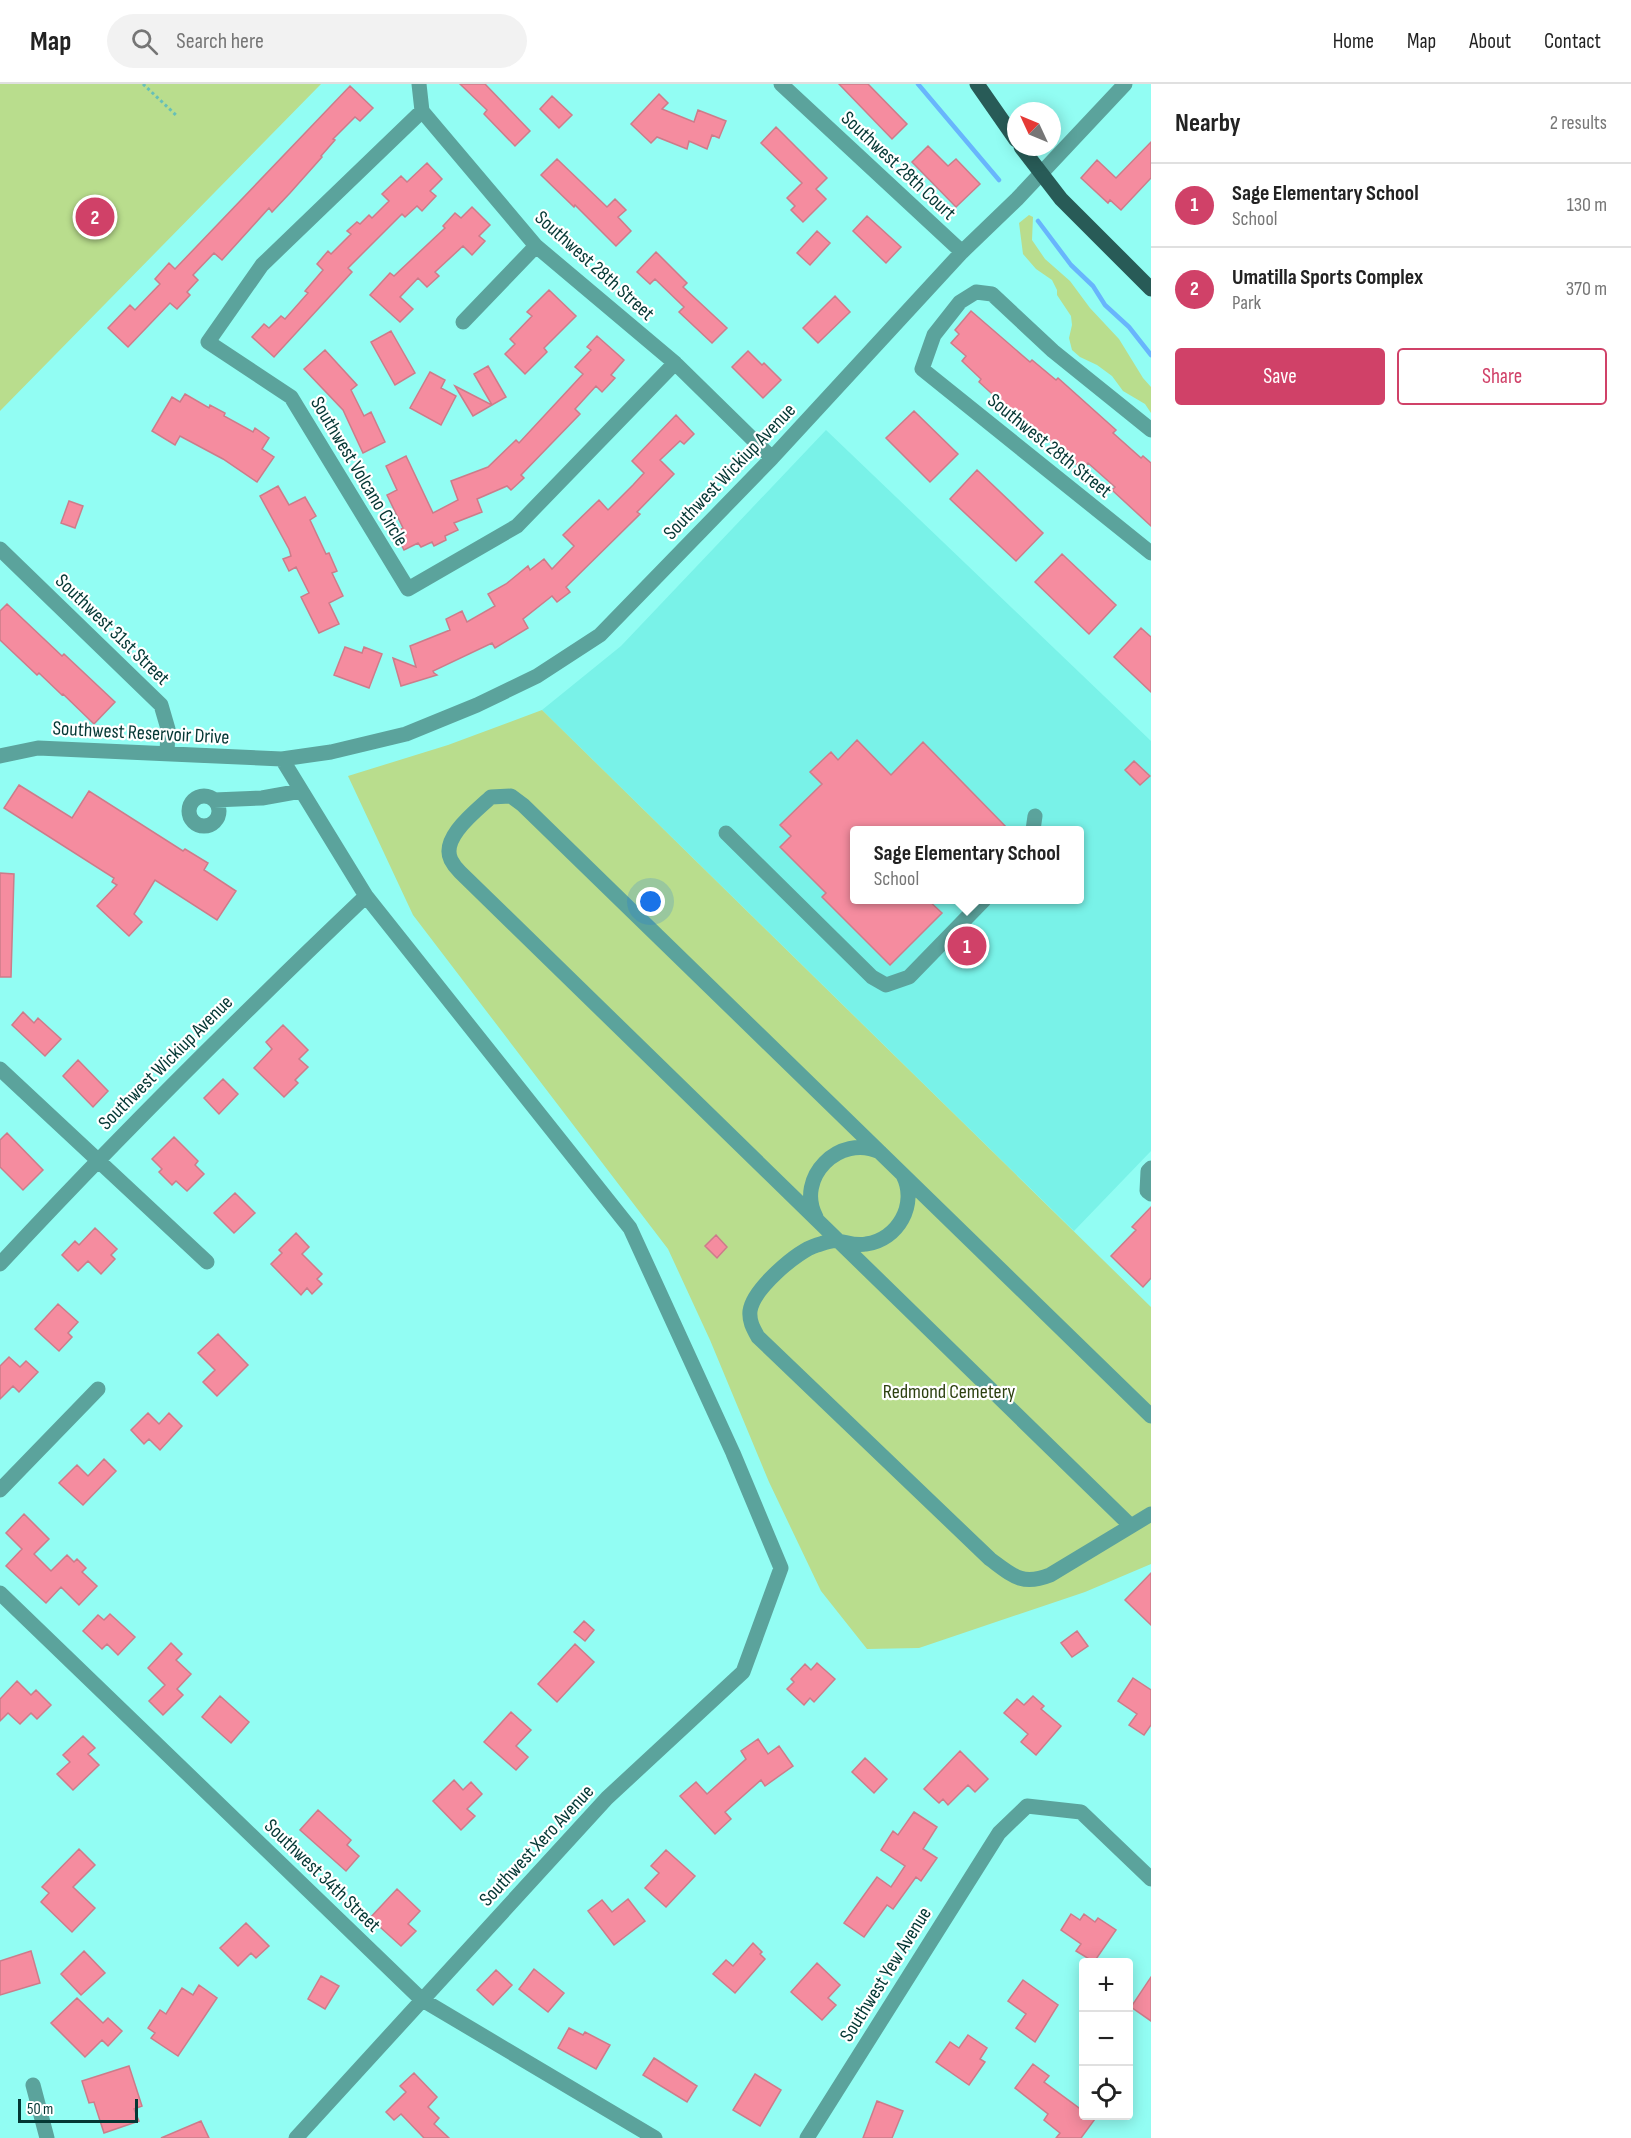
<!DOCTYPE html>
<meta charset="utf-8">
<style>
:root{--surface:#fff;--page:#f2f2f2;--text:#222;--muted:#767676;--line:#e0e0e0;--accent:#d04168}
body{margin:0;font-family:"Sofia Sans Condensed",sans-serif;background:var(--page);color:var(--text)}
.controls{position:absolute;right:18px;bottom:18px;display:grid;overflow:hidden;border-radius:6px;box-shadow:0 3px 15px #0003}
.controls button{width:54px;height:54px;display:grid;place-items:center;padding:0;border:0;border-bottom:2px solid var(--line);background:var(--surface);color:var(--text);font:30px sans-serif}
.compass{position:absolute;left:1007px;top:18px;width:54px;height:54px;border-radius:50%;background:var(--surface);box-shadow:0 3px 15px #0003;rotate:314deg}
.scale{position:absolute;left:18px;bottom:15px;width:120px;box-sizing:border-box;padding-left:6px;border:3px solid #043734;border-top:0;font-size:16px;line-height:21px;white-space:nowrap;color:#043734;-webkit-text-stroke:4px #fff;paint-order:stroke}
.you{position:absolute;left:651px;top:818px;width:21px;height:21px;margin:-15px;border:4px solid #fff;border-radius:50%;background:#1a73e8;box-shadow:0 0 0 9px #1a73e833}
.badge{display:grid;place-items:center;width:39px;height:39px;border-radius:50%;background:var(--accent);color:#fff;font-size:20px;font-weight:700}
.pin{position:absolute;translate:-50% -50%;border:3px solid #fff;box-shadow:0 2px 6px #0006}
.popup{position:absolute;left:850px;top:742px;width:234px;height:78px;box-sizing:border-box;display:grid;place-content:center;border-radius:6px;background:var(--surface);filter:drop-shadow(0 2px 4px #0005);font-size:20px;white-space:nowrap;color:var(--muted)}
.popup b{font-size:22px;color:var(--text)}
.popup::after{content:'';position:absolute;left:50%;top:100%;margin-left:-12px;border:12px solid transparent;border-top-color:var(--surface)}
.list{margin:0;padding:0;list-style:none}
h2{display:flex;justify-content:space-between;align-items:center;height:78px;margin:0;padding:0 24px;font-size:26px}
h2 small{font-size:20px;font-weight:400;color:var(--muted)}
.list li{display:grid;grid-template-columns:39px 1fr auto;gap:18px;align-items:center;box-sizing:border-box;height:84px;padding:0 24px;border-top:2px solid var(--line)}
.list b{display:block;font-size:22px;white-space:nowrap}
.list p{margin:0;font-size:20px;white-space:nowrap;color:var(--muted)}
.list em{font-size:20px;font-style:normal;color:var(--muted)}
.actions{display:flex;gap:12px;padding:18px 24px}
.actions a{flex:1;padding:14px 0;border:2px solid var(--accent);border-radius:6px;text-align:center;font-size:21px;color:var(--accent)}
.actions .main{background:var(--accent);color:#fff}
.icon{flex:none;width:33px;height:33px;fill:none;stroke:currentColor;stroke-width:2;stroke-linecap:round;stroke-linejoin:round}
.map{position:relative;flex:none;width:1151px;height:2054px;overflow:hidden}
header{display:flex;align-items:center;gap:36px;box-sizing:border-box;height:84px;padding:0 30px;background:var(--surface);border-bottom:2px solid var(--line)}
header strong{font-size:28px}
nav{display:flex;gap:33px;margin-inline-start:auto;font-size:21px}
.search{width:420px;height:54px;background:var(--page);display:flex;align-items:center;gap:15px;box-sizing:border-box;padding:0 21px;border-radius:33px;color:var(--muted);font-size:22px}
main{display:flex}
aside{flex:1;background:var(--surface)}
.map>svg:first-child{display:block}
.built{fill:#79f2e8;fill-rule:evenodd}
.green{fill:#b9dd8d}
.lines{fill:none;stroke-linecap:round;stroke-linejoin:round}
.stream{stroke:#68b5fc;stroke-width:4.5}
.building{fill:#f58c9f;stroke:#cc7c8a;stroke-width:1.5}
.path{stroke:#66c0b8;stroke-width:3;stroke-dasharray:3 3;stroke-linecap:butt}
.minor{stroke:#5ba39c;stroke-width:15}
.major{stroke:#285b57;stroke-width:15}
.labels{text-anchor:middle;stroke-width:4.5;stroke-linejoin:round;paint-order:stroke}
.street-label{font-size:20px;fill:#043734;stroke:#fff}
.park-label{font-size:20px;fill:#2d4110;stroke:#fff}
</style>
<header>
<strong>Map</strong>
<div class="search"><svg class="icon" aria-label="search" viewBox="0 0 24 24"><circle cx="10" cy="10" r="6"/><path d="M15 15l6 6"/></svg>Search here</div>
<nav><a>Home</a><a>Map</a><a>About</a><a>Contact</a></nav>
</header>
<main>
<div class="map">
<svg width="1151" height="2054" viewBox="0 0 1151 2054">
<rect width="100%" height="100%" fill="#92fdf3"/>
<path class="built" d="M826 346 1151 657V1067L1074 1147 542 626 621 562ZM854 746H1080V816H854Z"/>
<path class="green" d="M0 0H321L0 327Z
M1029 131 1033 133 1032 156 1045 175 1070 197 1090 224 1119 255 1143 294 1151 303V329L1145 320 1123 307 1112 292 1097 281 1080 273 1072 266 1069 254 1072 241 1071 232 1057 211V206L1052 196 1036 185 1023 170 1019 139Z
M542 626 1151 1223V1480L1085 1508 919 1564 867 1565 821 1507 769 1398 710 1256 668 1165 413 831 348 692 448 661Z"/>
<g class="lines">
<path class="stream" d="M918 0 999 96
M1038 137 1071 181 1093 202 1105 221 1129 243 1151 271"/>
</g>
<path class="building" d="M460 0H485L530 47 515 62 484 30 487 26Z
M839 0H868L907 40 892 55Z
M350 2 373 24 360 37 355 33 333 55 335 56 321 72 322 73 290 109 272 128 269 124 222 176 214 169 193 191 198 196 187 208 190 211 177 225 170 219 128 263 108 244 130 221 135 226 160 200 155 195 169 179 175 185Z
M659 10 668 19 662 25 694 38 698 26 726 37 719 54 712 51 707 65 689 57 687 65 657 53 651 59 631 40Z
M552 12 572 31 559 44 540 25Z
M776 43 827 94 816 105 826 115 803 138 791 126 795 122 787 114 802 99 761 59Z
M1151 58V94L1121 126 1110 116 1108 119 1081 94 1097 76 1116 94Z
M928 62 948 82 956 75 980 100 956 123 912 78Z
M557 75 607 123 615 115 626 126 618 133 631 147 616 162 575 121 574 123 541 91Z
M427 79 442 95 430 107 436 112 422 127 417 122 405 133 402 130 348 184 352 188 274 273 252 253 264 240 269 244 281 232 285 235 308 209 305 207 323 186 317 180 328 167 331 170 351 150 347 147 357 138 360 140 369 131 372 134 389 117 382 110 401 92 407 98Z
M472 123 490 141 479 152 485 157 472 171 463 162 435 188 439 192 427 203 418 194 400 213 413 225 400 238 370 211 390 189 394 192 445 144 443 142 455 129 461 134Z
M867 132 901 163 886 179 853 147Z
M817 147 830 159 810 181 797 169Z
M656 168 687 199 683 203 727 244 712 259 679 228 684 223 655 195 650 200 637 188Z
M549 206 576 232 544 264 547 268 525 290 505 270 515 260 510 255 532 232 527 228Z
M835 212 850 228 818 259 803 244Z
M971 227 1030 278 1032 276 1056 296 1058 294 1116 346 1113 349 1141 374 1143 372 1151 379V442L1112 406 1115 403 1088 379 1082 386 1064 368 1036 345 1034 348 979 298 981 295 962 277 966 272 951 259 959 250 955 246Z
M391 247 415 289 395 301 371 258Z
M597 252 624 276 611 291 615 294 602 308 596 302 575 325 580 330 521 391 524 394 511 406 507 402 477 415 482 428 454 439 458 446 445 452 446 456 434 462 432 458 421 463 418 459 404 466 395 448 403 444 387 411 397 406 386 382 406 372 433 429 458 416 451 397 488 383 516 356 519 359 583 290 575 283 591 266 587 263Z
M325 266 357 301 351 306 364 332 371 328 385 358 363 369 343 326 304 285Z
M748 267 762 281 764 279 781 296 763 314 732 283Z
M488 282 506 313 492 321 474 290Z
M430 288 445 296 441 304 456 312 441 341 410 324Z
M455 302 492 321 473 332Z
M185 310 209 324 210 321 225 329 224 332 253 348 255 344 269 354 262 365 274 373 257 398 223 375 180 352 175 361 152 347 172 313 180 318Z
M914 327 958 370 930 398 886 354Z
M676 331 694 350 684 360 680 357 660 376 674 390 637 428 640 430 566 503 570 508 557 518 552 512 523 535 528 544 495 564 492 559 433 587 434 589 437 591 401 602 393 574 416 583 410 562 450 546 446 535 462 527 467 538 495 522 488 510 506 500 528 482 530 486 544 475 552 485 574 462 563 451 599 416 608 426 633 401 644 389 632 377Z
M977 386 1043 449 1016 477 950 415Z
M278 402 289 421 305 413 316 432 310 436 326 470 329 469 337 487 332 489 343 512 329 519 339 540 319 549 301 513 309 509 296 483 289 487 283 475 291 472 289 465 260 412Z
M69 417 83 422 75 444 61 439Z
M1062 470 1116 521 1089 550 1035 498Z
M7 520 62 572 64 570 115 618 94 640 63 610 62 611 39 589 37 591 0 556V527Z
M1141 544 1151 553V608L1114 573Z
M345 563 362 569 364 563 382 570 369 604 334 591Z
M857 656 891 691 923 658 1010 747H855V816H928L942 829 890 881 822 813 826 809 780 763 791 752 780 741 822 700 810 688 831 668 838 676Z
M1134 677 1150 692 1140 701 1125 686Z
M19 701 72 734 89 707 183 767 185 765 208 779 204 786 236 807 217 836 155 796 134 830 142 838 129 852 97 822 117 801 112 798 114 794 4 724Z
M0 789 14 790 11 893H0Z
M23 928 34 939 38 934 61 955 45 972 12 941Z
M283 941 308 966 299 975 308 983 295 996 298 999 284 1013 254 984 272 965 266 958Z
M78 976 108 1007 93 1023 63 992Z
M223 995 238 1010 219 1030 204 1014Z
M7 1049 43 1086 23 1106 0 1083V1056Z
M174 1053 198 1077 195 1081 204 1090 187 1107 176 1097 172 1101 159 1088 162 1085 152 1075Z
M235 1109 255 1129 234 1149 214 1129Z
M1151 1123V1194L1143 1203 1111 1172 1136 1146 1132 1143Z
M95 1144 117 1165 111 1171 115 1175 101 1190 88 1177 78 1187 62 1171 75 1157 79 1161Z
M296 1149 309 1163 302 1170 322 1190 317 1195 322 1200 312 1210 307 1204 301 1211 271 1180 282 1169 279 1166Z
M716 1151 727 1163 717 1174 705 1162Z
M58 1220 78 1238 68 1249 72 1253 59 1267 35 1245Z
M218 1250 248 1281 217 1312 203 1298 215 1286 198 1269Z
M9 1273 20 1283 26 1277 38 1288 19 1308 13 1302 0 1315V1282Z
M148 1329 159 1340 169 1329 182 1342 160 1366 149 1355 144 1360 131 1346Z
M104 1375 116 1387 83 1421 59 1399 77 1381 88 1392Z
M24 1430 49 1455 34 1470 51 1487 67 1471 74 1478 77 1475 86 1484 82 1488 97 1502 79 1521 61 1503 46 1519 6 1482 22 1465 6 1449Z
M1151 1489V1541L1125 1516Z
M110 1530 135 1553 118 1571 107 1560 102 1565 83 1547 98 1531 104 1536Z
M584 1537 594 1546 585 1557 574 1548Z
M1077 1547 1088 1562 1072 1573 1061 1559Z
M171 1559 182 1570 176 1576 191 1590 177 1605 183 1611 163 1631 149 1617 165 1601 148 1584Z
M575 1560 594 1578 557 1618 538 1600Z
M817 1579 835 1595 814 1618 810 1614 804 1621 787 1605 794 1598 791 1595 805 1580 811 1586Z
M1133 1594 1151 1606V1641L1144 1651 1129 1641 1137 1630 1118 1617Z
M17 1597 31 1611 36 1606 51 1621 37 1635 31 1629 20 1640 8 1629 0 1637V1615Z
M220 1612 249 1638 231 1659 202 1633Z
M1033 1612 1044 1622 1041 1625 1061 1642 1036 1671 1021 1658 1028 1650 1004 1629 1017 1615 1024 1621Z
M511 1628 531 1646 516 1662 528 1673 516 1686 484 1658Z
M83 1652 95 1664 88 1670 99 1681 73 1706 57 1690 70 1678 63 1671Z
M758 1655 768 1670 779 1662 793 1682 765 1702 761 1696 725 1728 731 1735 715 1750 680 1712 696 1698 707 1710 746 1675 741 1667Z
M960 1667 988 1695 975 1708 968 1701 948 1721 943 1715 939 1719 924 1705Z
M865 1674 887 1695 874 1709 852 1688Z
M454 1696 463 1706 471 1698 482 1710 467 1725 475 1732 461 1746 433 1717Z
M318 1726 351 1756 347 1761 359 1772 346 1787 300 1746Z
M914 1728 937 1743 923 1765 937 1774 921 1797 916 1793 893 1825 887 1821 864 1853 844 1839 877 1793 891 1803 905 1782 881 1766 893 1747 898 1751Z
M79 1765 95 1781 73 1803 95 1824 72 1848 41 1818 49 1809 42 1803Z
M666 1766 695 1792 666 1823 645 1804 659 1789 651 1782Z
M397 1805 420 1827 408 1840 416 1847 401 1862 370 1834Z
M628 1815 645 1837 614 1861 588 1827 602 1816 612 1828Z
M1071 1830 1080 1836 1084 1830 1095 1838 1098 1834 1116 1846 1094 1878 1076 1867 1081 1860 1061 1846Z
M246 1839 269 1862 256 1874 251 1869 238 1882 220 1864Z
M753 1859 762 1868 760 1870 765 1875 735 1909 713 1890 726 1876 733 1882Z
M31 1867 40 1899 0 1911V1877Z
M84 1867 105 1889 81 1911 61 1890Z
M817 1879 840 1901 828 1914 836 1921 822 1936 791 1908Z
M534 1885 564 1909 548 1928 519 1905Z
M496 1886 512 1901 493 1921 477 1906Z
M321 1892 339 1902 325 1925 308 1915Z
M1151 1893V1937L1131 1923Z
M1023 1896 1058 1921 1035 1958 1016 1944 1026 1930 1008 1917Z
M199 1901 217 1914 178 1972 151 1954 155 1949 148 1944 160 1926 166 1930 182 1904 193 1911Z
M77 1914 103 1939 108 1934 122 1947 108 1962 102 1956 85 1973 51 1939Z
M569 1944 583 1951 585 1948 610 1961 596 1985 558 1964Z
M968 1951 987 1964 980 1975 985 1978 969 2001 936 1978 950 1958 959 1964Z
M654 1974 697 2002 687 2018 643 1991Z
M1033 1980 1049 1992 1044 1998 1083 2027V2031H1090L1095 2035 1081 2054H1056L1060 2049 1044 2036 1048 2030 1015 2004Z
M129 1982 142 2022 134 2025 139 2037 104 2049 94 2018 89 2019 82 1997Z
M414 1989 437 2013 428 2023 439 2034 434 2040 449 2054H424L401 2030 394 2036 386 2028 406 2008 400 2002Z
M755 1990 781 2006 760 2042 733 2026Z
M877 2017 903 2027 892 2054H863Z
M201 2037 209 2054H161Z"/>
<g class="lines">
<path class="path" d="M143 0 177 32"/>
<path class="minor" d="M419 0 422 27 536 162 675 279 772 374
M781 0 962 168
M422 27 262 181 208 258 291 313 408 505 517 442 675 279
M463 238 536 162
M1151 346 1053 267 992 210 976 208 960 218 934 251 922 285 1151 469
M0 465 161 621 168 645 167 670
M0 672 38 664 282 675 331 668 406 650 477 621 537 592 600 551 772 374 962 168 1017 115 1125 0
M282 675 366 812 630 1144 733 1369 781 1484 743 1588 607 1714 296 2054
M189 727a15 15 0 1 1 30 0a15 15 0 1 1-30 0Z
M214 716 262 714 301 707
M1033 746 1035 732
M726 749 872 893 886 901 909 893 984 816
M0 985 207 1178
M1151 1084 1148 1087 1147 1107 1151 1110
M903 1091C918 1120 898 1156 866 1160 856 1162 849 1159 839 1157 833 1155 824 1159 817 1161 797 1167 753 1205 750 1227 749 1237 753 1244 758 1253L990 1475C1013 1492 1022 1502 1050 1491L1151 1430
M816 1133C795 1094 839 1049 880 1068
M0 1180C118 1053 241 931 366 812
M0 1406 98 1305
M1131 1442 460 788C457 785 453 780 451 776 440 754 476 727 491 713L511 712 523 721 1151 1332
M0 1509 421 1915 655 2054
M33 2001 47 2054
M807 2054 999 1749 1027 1722 1081 1728 1151 1795"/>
<path class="major" d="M977 0 1016 56
M1021 63 1061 115 1151 205"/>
</g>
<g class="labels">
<g class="street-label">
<text transform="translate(899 81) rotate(43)" y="7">Southwest 28th Court</text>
<text transform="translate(595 181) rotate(42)" y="7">Southwest 28th Street</text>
<text transform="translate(1050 361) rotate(39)" y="7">Southwest 28th Street</text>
<text transform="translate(360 387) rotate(59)" y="7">Southwest Volcano Circle</text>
<text transform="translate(729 387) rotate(-46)" y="7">Southwest Wickiup Avenue</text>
<text transform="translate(113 545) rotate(44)" y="7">Southwest 31st Street</text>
<text transform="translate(141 648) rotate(3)" y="7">Southwest Reservoir Drive</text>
<text transform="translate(165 978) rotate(-45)" y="7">Southwest Wickiup Avenue</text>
<text transform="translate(536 1761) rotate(-47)" y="7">Southwest Xero Avenue</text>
<text transform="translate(323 1791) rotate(44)" y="7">Southwest 34th Street</text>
<text transform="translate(885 1890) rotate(-58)" y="7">Southwest Yew Avenue</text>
</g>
<g class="park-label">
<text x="949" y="1314">Redmond Cemetery</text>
</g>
</g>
</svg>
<div class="controls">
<button>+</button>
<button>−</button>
<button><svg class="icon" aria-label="locate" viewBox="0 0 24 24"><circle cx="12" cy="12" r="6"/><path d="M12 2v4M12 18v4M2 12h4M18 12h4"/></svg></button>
</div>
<svg class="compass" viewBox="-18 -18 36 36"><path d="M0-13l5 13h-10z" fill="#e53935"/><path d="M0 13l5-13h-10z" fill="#767676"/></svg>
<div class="scale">50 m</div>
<div class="you"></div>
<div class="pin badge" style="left:967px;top:862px">1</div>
<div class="popup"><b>Sage Elementary School</b>School</div>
<div class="pin badge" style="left:95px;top:133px">2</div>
</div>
<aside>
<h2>Nearby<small>2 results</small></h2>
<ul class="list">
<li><span class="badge">1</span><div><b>Sage Elementary School</b><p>School</p></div><em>130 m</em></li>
<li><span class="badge">2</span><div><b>Umatilla Sports Complex</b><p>Park</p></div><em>370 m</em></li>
</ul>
<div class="actions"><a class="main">Save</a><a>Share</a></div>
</aside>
</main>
